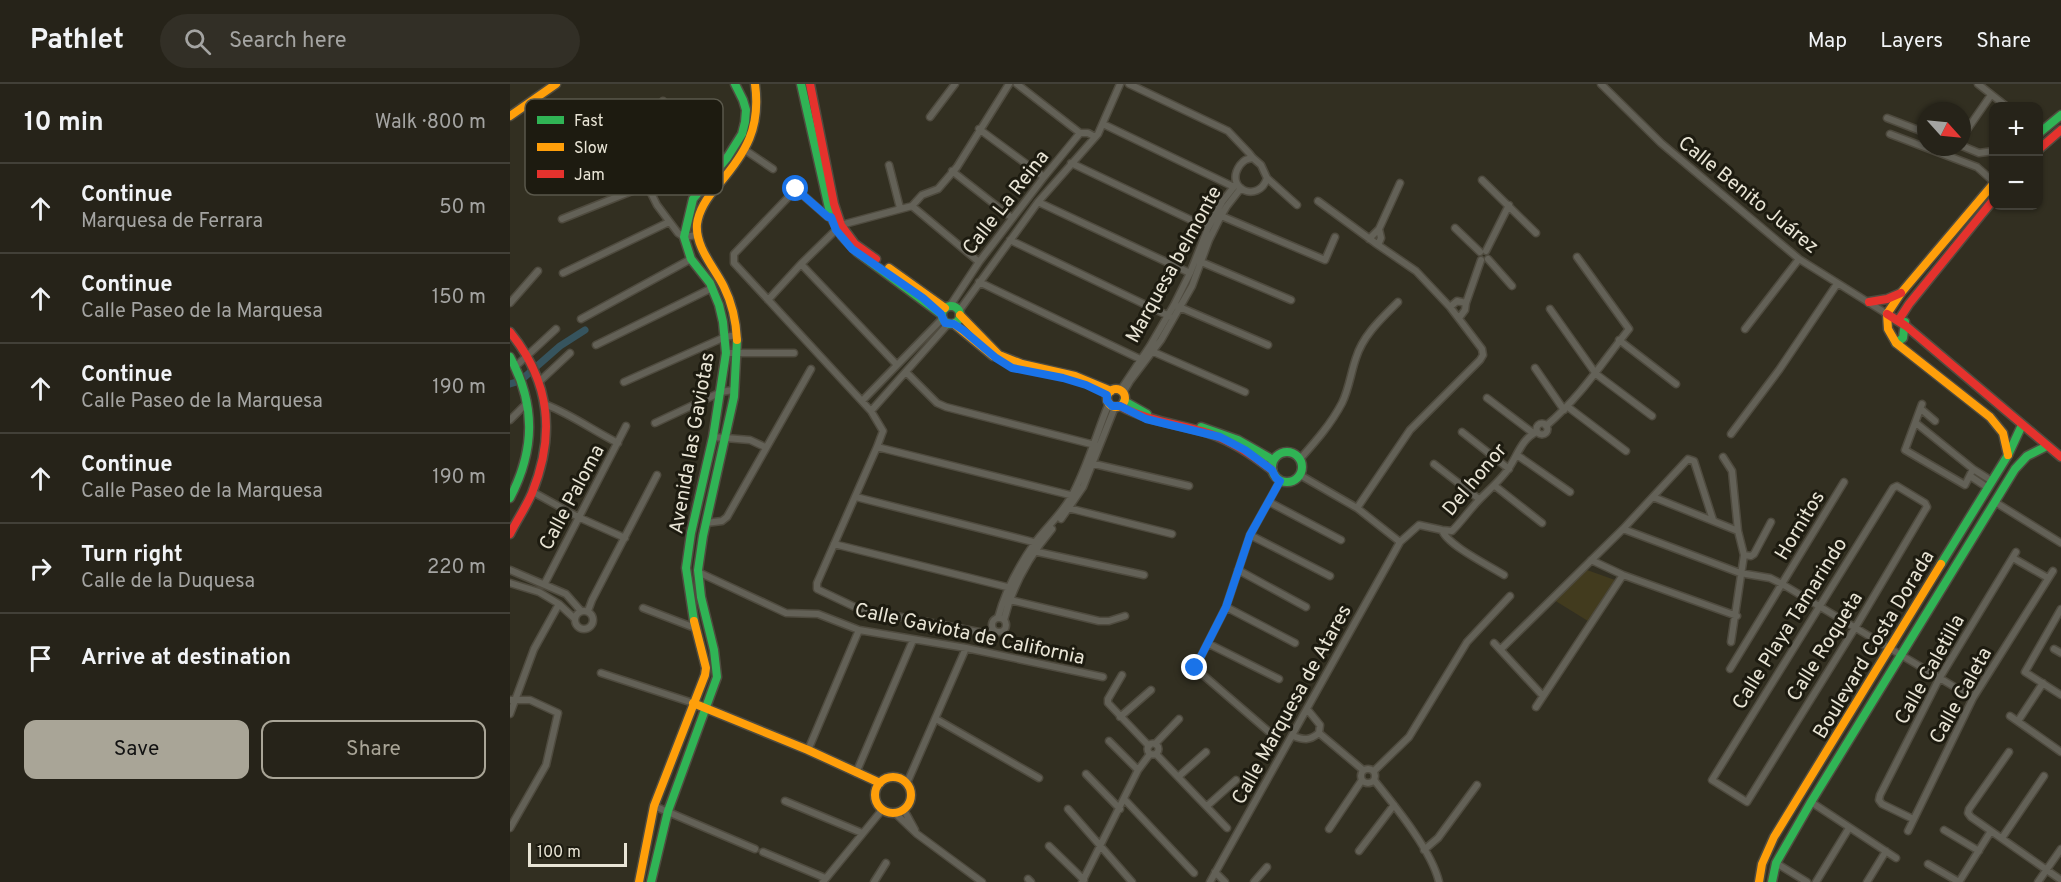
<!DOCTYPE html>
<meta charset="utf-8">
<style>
:root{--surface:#262319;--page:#322f26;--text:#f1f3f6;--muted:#a4a4a2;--line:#424038;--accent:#a9a597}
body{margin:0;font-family:Overpass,sans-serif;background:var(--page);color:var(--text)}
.controls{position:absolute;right:18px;top:18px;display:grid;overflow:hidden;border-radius:12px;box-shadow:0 2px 4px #0004}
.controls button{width:54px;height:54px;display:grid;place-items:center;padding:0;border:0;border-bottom:2px solid var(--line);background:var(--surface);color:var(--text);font:30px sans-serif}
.compass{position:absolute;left:1407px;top:18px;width:54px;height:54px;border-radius:50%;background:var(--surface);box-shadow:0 2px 4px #0004;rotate:117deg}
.scale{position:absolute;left:18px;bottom:15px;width:99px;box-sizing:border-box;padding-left:6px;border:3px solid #e9e5d6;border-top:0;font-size:16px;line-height:21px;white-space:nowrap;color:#e9e5d6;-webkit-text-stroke:4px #1d1b10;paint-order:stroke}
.stop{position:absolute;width:18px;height:18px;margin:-14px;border:4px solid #1a73e8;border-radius:50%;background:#fff}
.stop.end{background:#1a73e8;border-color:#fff;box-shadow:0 2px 6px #0008}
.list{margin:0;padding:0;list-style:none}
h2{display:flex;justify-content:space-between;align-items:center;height:78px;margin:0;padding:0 24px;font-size:26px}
h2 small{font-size:20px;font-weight:400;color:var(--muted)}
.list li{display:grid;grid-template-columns:39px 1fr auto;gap:18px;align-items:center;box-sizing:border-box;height:90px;padding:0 24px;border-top:2px solid var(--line)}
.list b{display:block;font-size:22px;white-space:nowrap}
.list p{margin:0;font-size:20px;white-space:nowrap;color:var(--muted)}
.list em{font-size:20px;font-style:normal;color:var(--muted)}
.actions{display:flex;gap:12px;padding:18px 24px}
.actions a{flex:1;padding:14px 0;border:2px solid var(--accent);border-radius:12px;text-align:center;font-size:21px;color:var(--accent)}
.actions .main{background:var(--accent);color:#111}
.icon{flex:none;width:33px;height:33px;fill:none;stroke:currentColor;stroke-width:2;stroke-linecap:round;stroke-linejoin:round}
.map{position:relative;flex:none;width:1551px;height:798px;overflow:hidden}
header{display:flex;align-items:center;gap:36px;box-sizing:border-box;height:84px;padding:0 30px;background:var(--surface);border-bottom:2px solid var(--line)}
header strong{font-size:28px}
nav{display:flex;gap:33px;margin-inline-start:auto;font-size:21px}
.search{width:420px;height:54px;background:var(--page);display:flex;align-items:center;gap:15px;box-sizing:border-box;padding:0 21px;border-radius:33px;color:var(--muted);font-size:22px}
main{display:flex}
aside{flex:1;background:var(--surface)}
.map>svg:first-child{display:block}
.built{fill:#423b1e}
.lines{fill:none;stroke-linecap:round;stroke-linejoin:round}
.canal{stroke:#36545e;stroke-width:7}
.street-casing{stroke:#4f4b3f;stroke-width:9}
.fast-casing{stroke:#4f4b3f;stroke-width:11}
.slow-casing{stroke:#4f4b3f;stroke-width:11}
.jam-casing{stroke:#4f4b3f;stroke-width:11}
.street{stroke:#636157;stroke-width:6}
.fast{stroke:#30b455;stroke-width:8}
.slow{stroke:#ff9f0a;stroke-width:8}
.jam{stroke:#e5322d;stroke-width:8}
.route{stroke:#1a73e8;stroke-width:8}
.labels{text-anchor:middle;stroke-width:6;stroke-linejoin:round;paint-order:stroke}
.street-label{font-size:20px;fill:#e9e5d6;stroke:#1d1b10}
.key{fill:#1d1b10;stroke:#5a584b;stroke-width:1.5}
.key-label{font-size:16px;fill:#e9e5d6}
</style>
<header>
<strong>Pathlet</strong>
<div class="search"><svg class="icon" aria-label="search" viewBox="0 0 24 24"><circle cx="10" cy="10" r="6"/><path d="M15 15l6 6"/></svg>Search here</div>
<nav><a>Map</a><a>Layers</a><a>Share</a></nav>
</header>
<main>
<aside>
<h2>10 min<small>Walk · 800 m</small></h2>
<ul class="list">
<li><svg class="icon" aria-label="ahead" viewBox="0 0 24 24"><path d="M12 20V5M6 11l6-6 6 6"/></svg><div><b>Continue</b><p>Marquesa de Ferrara</p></div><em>50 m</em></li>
<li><svg class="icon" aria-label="ahead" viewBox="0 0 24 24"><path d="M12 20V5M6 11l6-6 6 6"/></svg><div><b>Continue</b><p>Calle Paseo de la Marquesa</p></div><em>150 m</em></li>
<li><svg class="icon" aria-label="ahead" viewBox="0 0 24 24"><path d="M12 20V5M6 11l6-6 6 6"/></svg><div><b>Continue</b><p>Calle Paseo de la Marquesa</p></div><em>190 m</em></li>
<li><svg class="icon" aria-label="ahead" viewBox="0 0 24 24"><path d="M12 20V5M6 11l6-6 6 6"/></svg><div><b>Continue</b><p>Calle Paseo de la Marquesa</p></div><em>190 m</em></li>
<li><svg class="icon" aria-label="right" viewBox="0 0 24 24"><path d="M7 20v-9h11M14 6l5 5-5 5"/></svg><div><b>Turn right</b><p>Calle de la Duquesa</p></div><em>220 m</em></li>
<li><svg class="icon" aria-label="arrive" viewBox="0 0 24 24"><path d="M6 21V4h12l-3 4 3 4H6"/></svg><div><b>Arrive at destination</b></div></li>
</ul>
<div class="actions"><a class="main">Save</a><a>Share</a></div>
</aside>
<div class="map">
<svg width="1551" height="798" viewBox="0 0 1551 798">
<rect width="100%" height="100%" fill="#322f21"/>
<path class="built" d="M1077 486 1105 496 1078 537 1044 516Z"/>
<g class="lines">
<path class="canal" d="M0 300 10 297 50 262 75 246"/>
<g class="street-casing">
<path id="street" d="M507 0 570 49
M619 0 718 47 739 69 743 74 751 81 757 94 787 121
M1091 0 1151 59 1289 175 1377 230
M1468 0 1496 22
M153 17 157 62
M420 33 445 0
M1377 34 1416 49
M593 40 724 103
M469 45 534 93
M1380 50 1467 83 1484 98
M25 51 63 26 89 22 96 66
M1452 53 1481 11
M136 59 137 101 147 121 168 149 174 153 187 151
M1452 62 1469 69 1484 67
M235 66 263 85
M743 74C736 75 734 76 730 81 713 105 749 120 757 94
M561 79 698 144
M379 81 390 124
M442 87 502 134
M41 88 96 66 136 59 190 71 218 73
M972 96 1026 149
M808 117 868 161 906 187 940 223 972 265 973 271 970 276 900 346 847 424
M528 118 680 189
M402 122 469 178
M709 131 815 176 825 153
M321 133H318L286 105 224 170V179L361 327 373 347 367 363 307 499V505L349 525 474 549 483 546
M52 135 137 101
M945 144 970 168
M859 155 869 145 890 99
M500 156 659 232
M868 161 871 154 869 145
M976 167 999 121
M978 175 1002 202
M689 177 781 216
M291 180 387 281
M53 189 159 138
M469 198 630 275
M258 216 291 180 331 141 402 122 412 111 428 105 447 83 499 0
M0 219 28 187
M440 222 469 178 534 93 570 49H578L585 53
M667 222 758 261
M940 223 947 217 956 219
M1040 225 1086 290 1142 332
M449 227 528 118 588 50 610 0
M949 234 955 226 956 219 971 176
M71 235 181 175
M1235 245 1289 175
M1109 256 1166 300
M86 261 202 204
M639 266 735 308
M216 269H284
M6 282 46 245
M1025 284 1054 326
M396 288 427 319 436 323 585 361
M30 297 60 269
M114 298 215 253 227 251
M610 307 640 262 664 221 680 189 698 144 712 118 726 100
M613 309 620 297 651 256 682 202 699 156 711 132 717 122 731 104
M977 314 1023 349
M352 317 432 235
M1412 320 1395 366 1455 401 1463 385
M37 321C62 331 84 347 108 359
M1058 323 1116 367
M1411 325 1425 337
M361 327 438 240
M0 336 17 319
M145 339 211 308 223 306
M1406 339 1463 385 1482 397
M1026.5 345a5.5 5.5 0 1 1 11 0a5.5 5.5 0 1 1-11 0Z
M1036 342C1072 311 1091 280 1119 245L1067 173
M952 348 999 385
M1221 350 1269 286 1327 200
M203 353 240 356 255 363
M367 363 564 412
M1007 371 1060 408
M1213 373 1222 387 1228 447 1234 471 1221 558
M790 375C806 357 821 340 832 319 839 305 841 288 846 274 853 251 872 234 888 218
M580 379 679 402
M924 380 969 415
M790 391 847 424 890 458
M1460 392 1478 404
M985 402 1032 439
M1387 402 1415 419 1417 423 1415 426 1345 544 1237 718 1202 696 1383 404Z
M23 408 68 433 115 454
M346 413 527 459
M1143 413 1228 447
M759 418 831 456
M1485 418 1551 459
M558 424 662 450
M551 435 573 403 605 323
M196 439 212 437 217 433 301 285
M1113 445 1230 489 1260 494 1272 500 1463 614
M932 446C937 461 980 482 994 491
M740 451 820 492
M324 460 501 504
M523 467 634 491
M1234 471 1241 472 1244 470 1261 438
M1503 474 1538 494
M1081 476 1113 491 1227 532
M0 486 56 510 71 527
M728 486 796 523
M188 488 276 529 308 530 349 546 456 564 593 593
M0 499 29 508 49 520 65 535
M35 499 116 342
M496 515 589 537H599L615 532
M716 523 785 559
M133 524 185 544
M1551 525 1515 588 1551 611
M65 536a9 9 0 1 1 18 0a9 9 0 1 1-18 0Z
M78 527 82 516 147 391
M482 541a7 7 0 1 1 14 0a7 7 0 1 1-14 0Z
M488 534C495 507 508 483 524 460 536 443 551 431 561 413 576 387 587 348 599 319
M494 536C502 503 520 471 542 445
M984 559 1033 612
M699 560 769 595
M991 565 1113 445 1178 375 1184 377 1203 436
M1544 565 1551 569
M1220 585 1334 398
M91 589 183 619
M612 591 598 615V619L639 662
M0 616H20L48 629 36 681 0 744
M1026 623 1113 491
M0 630 24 565 49 520
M1500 632 1551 668
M610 633 641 606
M426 635 529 694
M1508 637 1533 599
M758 647 685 584 716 523 740 451 770 397
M809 649 853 686
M783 652C794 656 799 657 809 649L810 641 797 625
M599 657 628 686
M637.5 665a5.5 5.5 0 1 1 11 0a5.5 5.5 0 1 1-11 0Z
M645 660 669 635
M298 666 349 546
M1499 668 1459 725 1458 729 1461 733 1551 796
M646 670 717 744
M851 692a7 7 0 1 1 14 0a7 7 0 1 1-14 0Z
M864 687 899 653 957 558 1000 512
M346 689 403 556
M576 690 610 725
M668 693 696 668
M864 696C885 722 922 767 929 798
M397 699 456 564
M615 716 684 789
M275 717 352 749
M1301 718 1386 774
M144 722 245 765
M697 722 726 696
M558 725 622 798
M394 726 405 746
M386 730 407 750 472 798
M1403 735 1372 720 1369 716 1370 711 1429 595 1506 468
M819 745 852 696
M1434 746 1469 767
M1398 747 1463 614 1543 487
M1492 754 1534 692
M539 762 574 796
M914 766 928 754 967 701
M849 767 884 721
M253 768 315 794
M1266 779 1297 798
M1418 780 1449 798
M705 788 715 798
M518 795 521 798
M313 798 372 726
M364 798 376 779
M572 798 628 686 640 670
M700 798 890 458 909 441 932 446 942 447C952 437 960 425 970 415 979 406 988 398 996 388 1006 376 1011 354 1027 348
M744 798 757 783
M1306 798 1339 744
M1357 798 1376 767
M1449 798 1481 747
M1528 798 1551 765"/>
</g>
<g class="fast-casing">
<path id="fast" d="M291 0 321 133 332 152 347 168 431 230
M1528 50 1551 31
M432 231a9 9 0 1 1 18 0a9 9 0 1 1-18 0Z
M1386 259 1393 254 1395 238
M0 273C26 321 25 366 0 414
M614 317 637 330
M691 343 728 356 763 376
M762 383a15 15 0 1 1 30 0a15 15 0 1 1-30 0Z
M1431 480 1498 371 1512 341
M184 537 176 484 181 449 203 353 216 269 213 238 209 221 200 199 181 175 174 153 183 115 217 74 232 50 235 38 236 26 233 16 225 0
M141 798 158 727 207 593 204 566 191 513 188 486 193 452 224 313 227 256
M1262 798 1266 779 1301 718 1505 385 1517 372 1537 362"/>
</g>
<g class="slow-casing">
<path id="slow" d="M0 32 46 0
M379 184 435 224
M1377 230 1378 245 1386 259 1480 333 1493 349 1498 371
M1377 230 1391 209 1484 99
M450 231 489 271 512 280 565 292 601 307
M444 240 483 272
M227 256C226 237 222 219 214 203 204 183 185 163 187 140 189 124 199 111 209 100 236 68 251 44 245 0
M597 314a9 9 0 1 1 18 0a9 9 0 1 1-18 0Z
M183 619 298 666 370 699
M365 711a18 18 0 1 1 36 0a18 18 0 1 1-36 0Z
M129 798 144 722 195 591 196 584 184 537
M1249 798 1252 780 1264 753 1431 480"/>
</g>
<g class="jam-casing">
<path id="jam" d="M300 0 324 120 331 141 345 160 366 175
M1528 66 1551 46
M1359 218 1377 215 1391 209
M1377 230 1396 242 1551 373
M1388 237 1399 220 1484 115
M0 248C40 297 46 350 22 409 16 423 7 436 0 450
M610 322C638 337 668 340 698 349 722 357 742 371 762 386"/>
</g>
<use href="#street" class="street"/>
<use href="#fast" class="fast"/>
<use href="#slow" class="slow"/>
<use href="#jam" class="jam"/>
</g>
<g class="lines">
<path class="route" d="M286 105 318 133H321L326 146 342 165 413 214 431 230 435 239 444 240 453 246 486 274 502 284 553 294 576 301 597 311V317L602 322H610L636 335 710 353 735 366 762 386 766 394 770 397 740 451 716 523 685 584"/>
</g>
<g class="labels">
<g class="street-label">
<text transform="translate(1239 110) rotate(39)" y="7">Calle Benito Juárez</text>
<text transform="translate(495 118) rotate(-52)" y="7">Calle La Reina</text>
<text transform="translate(663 180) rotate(-61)" y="7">Marquesa belmonte</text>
<text transform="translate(181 359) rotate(-80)" y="7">Avenida las Gaviotas</text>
<text transform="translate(964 395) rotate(-50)" y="7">Del honor</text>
<text transform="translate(61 413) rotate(-62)" y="7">Calle Paloma</text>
<text transform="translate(1289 441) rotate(-59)" y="7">Hornitos</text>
<text transform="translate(1279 539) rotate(-58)" y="7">Calle Playa Tamarindo</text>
<text transform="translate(460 549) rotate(12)" y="7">Calle Gaviota de California</text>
<text transform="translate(1363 560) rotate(-59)" y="7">Boulevard Costa Dorada</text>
<text transform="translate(1314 562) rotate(-58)" y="7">Calle Roqueta</text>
<text transform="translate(1419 585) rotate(-61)" y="7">Calle Caletilla</text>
<text transform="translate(1450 611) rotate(-61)" y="7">Calle Caleta</text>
<text transform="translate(781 620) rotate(-61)" y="7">Calle Marquesa de Atares</text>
</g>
</g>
<rect x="15" y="15" width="198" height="96" rx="9" class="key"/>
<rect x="27" y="32" width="27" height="8" fill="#30b455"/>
<rect x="27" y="59" width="27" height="8" fill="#ff9f0a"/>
<rect x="27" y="86" width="27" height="8" fill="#e5322d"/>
<g class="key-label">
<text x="64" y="42">Fast</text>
<text x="64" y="69">Slow</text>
<text x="64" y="96">Jam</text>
</g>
</svg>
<div class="controls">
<button>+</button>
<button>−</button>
</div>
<svg class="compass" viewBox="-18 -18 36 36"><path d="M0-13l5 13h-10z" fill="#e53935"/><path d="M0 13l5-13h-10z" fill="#a4a4a2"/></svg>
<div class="scale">100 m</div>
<div class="stop" style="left:286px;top:105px"></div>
<div class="stop end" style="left:685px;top:584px"></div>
</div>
</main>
